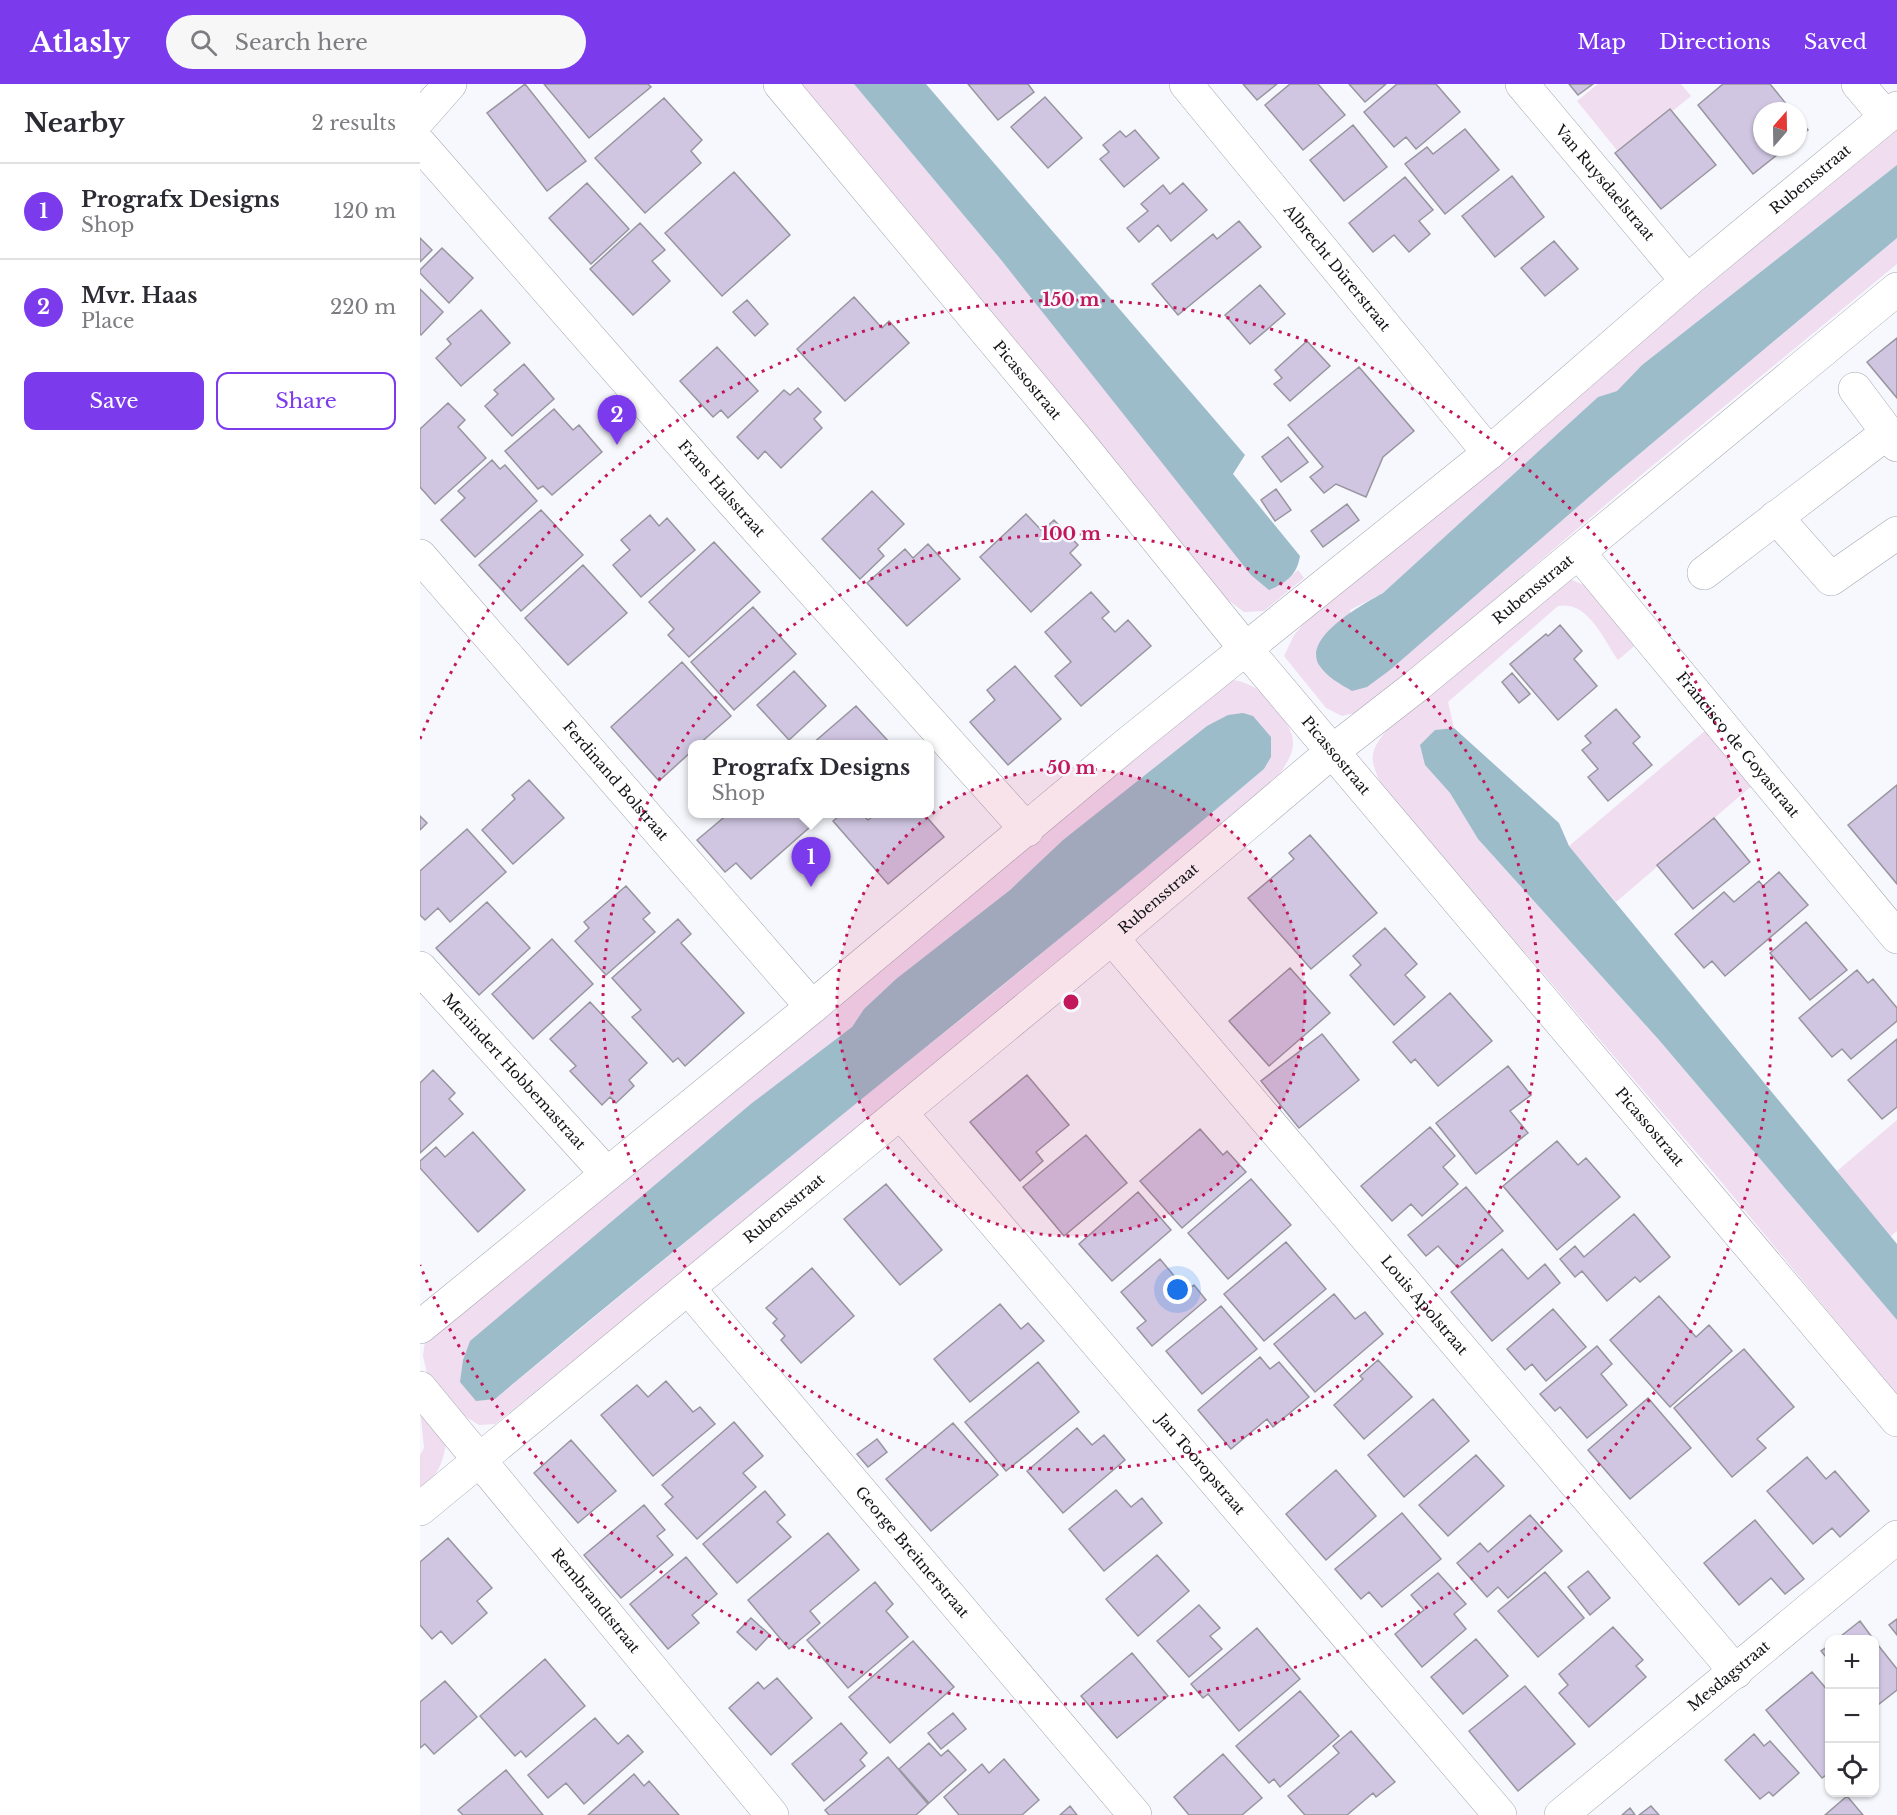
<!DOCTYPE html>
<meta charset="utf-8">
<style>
:root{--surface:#fff;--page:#f7f7f7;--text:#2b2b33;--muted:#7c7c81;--line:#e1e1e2;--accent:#7c3aed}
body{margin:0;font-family:"Libre Baskerville",serif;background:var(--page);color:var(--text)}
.controls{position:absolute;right:18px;bottom:18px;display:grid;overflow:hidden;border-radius:12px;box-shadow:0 2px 4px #0004}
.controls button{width:54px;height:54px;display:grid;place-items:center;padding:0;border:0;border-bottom:2px solid var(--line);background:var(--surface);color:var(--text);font:30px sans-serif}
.compass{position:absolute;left:1333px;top:18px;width:54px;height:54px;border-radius:50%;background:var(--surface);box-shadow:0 2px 4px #0004;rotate:20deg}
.you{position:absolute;left:758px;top:1206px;width:21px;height:21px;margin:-15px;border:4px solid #fff;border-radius:50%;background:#1a73e8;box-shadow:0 0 0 9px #1a73e833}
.badge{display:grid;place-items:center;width:39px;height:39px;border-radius:50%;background:var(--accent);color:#fff;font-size:20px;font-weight:700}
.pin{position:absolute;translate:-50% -50px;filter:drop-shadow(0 2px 3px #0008)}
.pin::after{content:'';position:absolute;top:32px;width:21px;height:18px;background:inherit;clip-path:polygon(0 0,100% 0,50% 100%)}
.popup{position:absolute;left:268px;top:656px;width:246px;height:78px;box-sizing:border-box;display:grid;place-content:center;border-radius:12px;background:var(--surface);filter:drop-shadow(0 2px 4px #0005);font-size:20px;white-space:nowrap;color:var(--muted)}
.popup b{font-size:22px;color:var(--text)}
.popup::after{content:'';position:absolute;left:50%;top:100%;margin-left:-12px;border:12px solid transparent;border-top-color:var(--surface)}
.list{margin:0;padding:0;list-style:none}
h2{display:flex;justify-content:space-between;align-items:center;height:78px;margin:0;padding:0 24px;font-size:26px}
h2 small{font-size:20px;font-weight:400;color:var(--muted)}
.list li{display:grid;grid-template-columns:39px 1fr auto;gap:18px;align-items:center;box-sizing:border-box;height:96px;padding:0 24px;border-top:2px solid var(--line)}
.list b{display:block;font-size:22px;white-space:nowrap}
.list p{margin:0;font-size:20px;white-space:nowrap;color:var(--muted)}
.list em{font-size:20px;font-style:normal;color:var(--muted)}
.actions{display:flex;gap:12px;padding:18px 24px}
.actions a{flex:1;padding:14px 0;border:2px solid var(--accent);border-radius:12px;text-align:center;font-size:21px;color:var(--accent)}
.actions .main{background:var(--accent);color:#fff}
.icon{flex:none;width:33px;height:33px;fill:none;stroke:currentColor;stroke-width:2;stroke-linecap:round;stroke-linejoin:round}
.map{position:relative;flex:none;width:1477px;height:1731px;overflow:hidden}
header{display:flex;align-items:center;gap:36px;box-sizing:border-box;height:84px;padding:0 30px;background:var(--accent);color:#fff}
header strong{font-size:28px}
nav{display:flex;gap:33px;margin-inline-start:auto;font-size:21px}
.search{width:420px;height:54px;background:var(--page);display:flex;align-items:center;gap:15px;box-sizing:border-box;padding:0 21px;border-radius:33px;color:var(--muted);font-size:22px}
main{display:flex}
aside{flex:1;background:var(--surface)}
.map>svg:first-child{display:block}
.green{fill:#f0ddef;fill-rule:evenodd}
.water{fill:#9cbcca}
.building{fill:#d0c6e2;stroke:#98959e;stroke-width:1.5}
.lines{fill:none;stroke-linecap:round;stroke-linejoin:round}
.minor-casing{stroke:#a5a8b1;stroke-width:34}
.minor{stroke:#fff;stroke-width:33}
.ring{fill:none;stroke:#c2185b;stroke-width:3;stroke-dasharray:3 6}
.labels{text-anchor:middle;stroke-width:5;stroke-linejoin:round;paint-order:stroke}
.street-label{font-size:15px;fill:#131417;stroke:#f7f8fe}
.centre{fill:#c2185b;stroke:#f7f8fe;stroke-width:3}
.ring-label{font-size:18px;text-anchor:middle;font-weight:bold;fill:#c2185b;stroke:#f7f8fe;stroke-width:5;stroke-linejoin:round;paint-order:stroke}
</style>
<header>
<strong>Atlasly</strong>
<div class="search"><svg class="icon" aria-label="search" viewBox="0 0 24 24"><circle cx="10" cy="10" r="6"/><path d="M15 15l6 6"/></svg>Search here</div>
<nav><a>Map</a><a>Directions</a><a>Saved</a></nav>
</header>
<main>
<aside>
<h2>Nearby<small>2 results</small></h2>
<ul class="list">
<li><span class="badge">1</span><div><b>Prografx Designs</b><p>Shop</p></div><em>120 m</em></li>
<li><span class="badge">2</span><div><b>Mvr. Haas</b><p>Place</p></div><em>220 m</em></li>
</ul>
<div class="actions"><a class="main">Save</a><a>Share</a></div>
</aside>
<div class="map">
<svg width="1477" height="1731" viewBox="0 0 1477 1731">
<rect width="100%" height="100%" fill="#f7f8fe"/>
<path class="green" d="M377 0H434L582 177 862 500 878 486 884 494 844 527 824 528 804 513Z
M1178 0H1261L1271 12 1200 70 1157 17Z
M1477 46V81L1222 281 1197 307 1178 313 963 509 930 526 947 603 1192 393 1477 154V180L1203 406 944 627 922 632 906 624 864 572 874 551 899 522Z
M1152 496 1166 502 1218 559 1198 576C1183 555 1168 516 1138 522L1028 618 1034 644 1015 646 1005 681 1030 709 1058 755 1239 956 1477 1236V1311L1293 1088 961 700C949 674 949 668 967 646L1141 498Z
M814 596C834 600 843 608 855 623 879 654 879 664 855 696L427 1055 75 1340 59 1341 33 1325 7 1289 3 1272 5 1256 803 601ZM851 673 844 685 574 909 380 1064 75 1315 395 973 432 943 444 925 476 895 590 806 643 756 691 720Z
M1287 645 1334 700 1196 818 1149 762Z
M1477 1036V1147L1470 1153 1417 1087Z
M0 1325 26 1360C22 1383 17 1391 0 1405V1371L4 1364Z"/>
<path class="water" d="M434 0H506L825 371 813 390 880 472C877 491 866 499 849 506L831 491 582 177Z
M1477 81V154L1192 393 970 586 947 603 932 607C920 600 907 593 899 581 882 553 945 519 963 509L1178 313 1197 307 1222 281Z
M823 629 833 632 851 653V673L844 685C591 899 329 1102 75 1315L56 1317 40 1298 43 1276 50 1257 332 1019 432 943 444 925 476 895 590 806 643 756 787 642 808 631Z
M1034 644 1139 739 1149 762 1477 1160V1236L1239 956 1058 755 1030 709 1005 681 1000 661 1015 646Z"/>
<path class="building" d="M105 0 166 77 127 107 67 29Z
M124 0H228L231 3 169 54Z
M548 0H608L614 8 578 36Z
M823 0H857L837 16Z
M870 0H898L925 31 883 66 845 21Z
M929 0H966L945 18Z
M977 0H1016L1040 28 996 65 986 53 974 63 944 28Z
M1149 0H1173L1158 11Z
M1303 0H1350L1372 27H1342V63H1367L1333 90 1278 21Z
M625 13 662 54 628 84 591 43Z
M244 14 282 56 271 67 281 79 225 129 175 74Z
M1250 25 1296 81 1241 125 1195 69Z
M1378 34 1388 46 1378 54Z
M933 41 967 83 924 117 890 76Z
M1045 45 1079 86 1025 130 985 80 1007 63 1013 70Z
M715 46 739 74 704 103 680 75 689 68 683 61 700 47 706 53Z
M314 88 370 151 302 212 245 149Z
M1092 92 1124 133 1075 173 1042 132Z
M985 93 1013 126 999 137 1010 150 989 168 974 151 953 168 929 139Z
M167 99 209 145 171 180 129 134Z
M763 99 787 126 751 157 738 141 719 158 707 144 728 127 721 120 743 101 750 110Z
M819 137 841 163 758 231 732 200 793 150 797 155Z
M220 139 245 166 232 177 250 197 213 231 170 185Z
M0 154 12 166 0 178Z
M1134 157 1158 185 1125 212 1101 184Z
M22 164 53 194 29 219 0 189V186Z
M840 201 865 230 830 260 805 231Z
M0 205 23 228 1 251 0 250Z
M434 213 462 244 469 237 489 259 425 317 377 265Z
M327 216 348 240 335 252 313 228Z
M61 226 90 259 41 302 16 274 31 260 27 255Z
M1477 254V314L1447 278Z
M887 257 910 282 870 317 854 300 862 294 855 286Z
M297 263 338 307 308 334 301 326 293 333 260 297Z
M104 280 134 315 92 352 65 322 78 310 74 306Z
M939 283 994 347 963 373 946 413 916 400 904 409 890 393 903 383 868 341Z
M378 304 401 328 394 335 402 344 361 384 345 367 338 375 317 353 364 306 370 311Z
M28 319 45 336 38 343 66 374 15 420 0 403V345Z
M134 325 153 346 159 341 182 368 132 411 123 402 118 405 85 367Z
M868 353 888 378 861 398 842 373Z
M72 376 80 385 85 381 117 417 55 473 21 436 45 414 38 407Z
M856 405 871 426 855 437 841 416Z
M452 407 484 440 458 465 464 472 440 495 402 455Z
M927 420 939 436 903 463 891 447Z
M121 426 163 471 101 527 59 481Z
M606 430 622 447 634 436 658 461 650 469 661 481 611 528 560 473Z
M230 431 239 442 247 434 275 466 221 513 193 481 210 466 201 456Z
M294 458 340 508 269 573 248 551 254 545 229 518Z
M508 460 540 495 487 542 447 499 485 465 493 474Z
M163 481 207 529 148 581 105 534Z
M671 508 689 528 682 534 695 548 708 536 731 562 661 622 635 592 651 578 625 548Z
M333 523 376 570 314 626 271 578Z
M1140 541 1162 567 1154 575 1177 602 1138 636 1090 580 1126 550 1128 552Z
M262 578 311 632 279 660H272V667L239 697 191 643Z
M595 582 641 635 588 681 550 638 575 616 567 606Z
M374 587 406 622 369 656 337 621Z
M1092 589 1110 610 1099 619 1082 598Z
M436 622 471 660H392Z
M1196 625 1220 653 1213 659 1232 681 1188 717 1168 693 1178 685 1162 666 1171 659 1165 652Z
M109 696 144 734 93 780 62 746 95 715 92 711Z
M1477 701V800L1428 741Z
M308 730H392L398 736 331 795 316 779 305 788 277 756Z
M422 730H442L448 736 456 730H504L524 753 468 800 413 737Z
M0 732 7 739 0 746Z
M1294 734 1330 778 1273 825 1237 781Z
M47 745 86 788 30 838 18 824 5 836 0 831V787Z
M890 751 957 829 891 885 828 814 874 775 869 769Z
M1359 788 1388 821 1305 892 1292 877 1284 884 1255 850 1304 808 1314 818 1339 797 1343 802Z
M206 802 230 829 223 835 235 848 186 891 155 857 169 844 164 838Z
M67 818 110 864 59 911 16 864Z
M258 835 271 850 261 859 324 929 265 982 258 974 253 978 212 933 221 926 192 894Z
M1386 838 1427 886 1390 916 1350 869Z
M965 844 997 880 985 891 1005 913 974 941 930 891 941 881 933 872Z
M132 855 173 900 113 955 72 910Z
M870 884 910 929 849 982 809 937Z
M1437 886 1448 899 1453 895 1477 924V937L1431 975 1422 965 1412 973 1379 934Z
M1030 909 1072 957 1018 1002 995 975 991 979 973 958Z
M170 918 227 979 209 996 214 1002 196 1019 190 1013 182 1021 150 987 156 982 130 955Z
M902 950 939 996 879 1044 841 997Z
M1477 955V1023L1462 1035 1428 996Z
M1088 982 1111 1011 1090 1027 1108 1049 1056 1090 1016 1039Z
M13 986 35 1009 29 1015 43 1030 0 1069V999Z
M607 991 649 1041 616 1068 623 1077 600 1097 550 1038Z
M1010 1043 1035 1072 1023 1083 1038 1100 1002 1132 991 1120 972 1137 941 1102Z
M780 1045 803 1071 807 1067 826 1088 762 1144 720 1097Z
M53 1048 105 1106 58 1148 0 1084V1077L16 1063 25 1073Z
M666 1051 707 1099 644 1152 603 1103Z
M1137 1057 1158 1081 1166 1074 1200 1113 1137 1166 1083 1102Z
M831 1095 871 1141 808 1195 768 1149Z
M466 1100 522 1166 480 1201 424 1135Z
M1046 1103 1083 1147 1038 1184 1018 1162 1006 1172 988 1151Z
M718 1108 751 1146 692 1197 659 1160Z
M1214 1130 1250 1173 1220 1198 1215 1193 1187 1217 1162 1187 1155 1193 1140 1175 1155 1162 1164 1173Z
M866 1158 906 1205 844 1257 804 1210Z
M1082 1165 1108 1195 1125 1180 1140 1199 1072 1257 1031 1208Z
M740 1175 766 1206 774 1201 786 1216 732 1262 717 1244 726 1237 701 1208Z
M392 1184 434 1232 381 1279 361 1256 365 1252 353 1239 357 1235 346 1224Z
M914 1210 935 1235 945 1228 963 1250 895 1308 854 1260Z
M1239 1212 1276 1253 1289 1241 1312 1267 1250 1323 1190 1256Z
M580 1220 601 1245 608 1239 624 1257 550 1318 514 1275Z
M801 1222 837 1265 782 1310 746 1267Z
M1133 1225 1166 1263 1126 1297 1112 1280 1105 1286 1087 1265Z
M1177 1262 1192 1280 1181 1290 1207 1321 1167 1354 1140 1323 1135 1327 1120 1310Z
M1324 1265 1374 1323 1337 1355 1346 1364 1312 1393 1254 1324Z
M840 1273 850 1285 859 1278 889 1313 853 1343 847 1335 811 1365 778 1326Z
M958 1276 992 1313 944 1355 914 1321 943 1295 940 1292Z
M618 1278 659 1328 586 1387 545 1338Z
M246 1297 273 1328 280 1323 295 1340 233 1392 181 1331 217 1301 228 1313Z
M1228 1314 1271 1364 1210 1415 1168 1366Z
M1013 1315 1049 1357 984 1413 948 1371Z
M314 1338 343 1372 323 1389 336 1403 277 1455 245 1420 253 1413 242 1401Z
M533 1339 578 1391 511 1447 466 1395Z
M657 1344 672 1361 684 1351 705 1376 643 1429 607 1387Z
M457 1355 467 1368 448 1383 437 1370Z
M151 1356 196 1407 158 1439 114 1389Z
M1056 1371 1084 1402 1028 1452 999 1421Z
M1387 1373 1406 1395 1415 1387 1449 1427 1420 1453 1412 1444 1393 1460 1347 1407Z
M916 1386 956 1432 906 1476 866 1430Z
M696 1406 711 1423 722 1414 742 1439 684 1487 649 1445Z
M345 1407 365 1431 357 1438 371 1453 317 1499 283 1460Z
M224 1421 245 1446 237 1452 253 1471 201 1514 164 1471Z
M982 1429 1021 1475 962 1523 949 1508 941 1515 915 1485Z
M1110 1431 1142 1467 1088 1514 1078 1503 1067 1513 1037 1479 1060 1459 1068 1468Z
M1335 1436 1384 1495 1365 1510 1351 1494 1319 1521 1284 1479Z
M408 1449 439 1486 390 1527 400 1539 369 1565 328 1516Z
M28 1454 72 1504 57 1517 67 1529 32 1560 21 1547 12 1555 0 1541V1478Z
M737 1471 769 1507 718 1552 686 1515Z
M266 1473 297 1510 272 1531 279 1539 248 1565 210 1520Z
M1168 1487 1190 1514 1170 1531 1148 1503Z
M1125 1488 1164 1534 1118 1573 1078 1527Z
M1018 1489 1046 1520 1034 1530 1046 1545 1002 1583 975 1550 1004 1526 991 1511Z
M455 1498 473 1520 466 1527 488 1553 428 1604 387 1556Z
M779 1521 800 1544 790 1552 802 1565 769 1593 737 1557Z
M331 1534 350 1551 336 1566 317 1548Z
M1477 1535V1551L1469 1541Z
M1440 1537 1454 1556H1416Z
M1193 1543 1223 1576 1216 1582 1226 1593 1169 1643 1139 1609 1148 1601 1139 1590Z
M837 1544 880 1595 819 1647 788 1610 783 1614 771 1600Z
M1056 1555 1088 1592 1043 1630 1011 1593Z
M1454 1556 1477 1585V1606L1454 1624Z
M493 1557 534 1603 470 1659 429 1613Z
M1410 1561V1578L1401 1567Z
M712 1569 748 1612 697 1654 661 1612Z
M125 1575 165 1622 106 1673 101 1667 95 1672 60 1632Z
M1392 1588 1410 1609V1688L1402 1694 1346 1626Z
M357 1594 392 1634 351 1671 309 1624 338 1598 344 1605Z
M25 1597 57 1633 14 1670 5 1660 0 1664V1618Z
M1105 1602 1155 1660 1098 1707 1049 1647Z
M880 1607 919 1652 860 1703 854 1695 849 1699 816 1662Z
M533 1629 546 1645 521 1665 508 1649Z
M175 1634 198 1660 208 1651 223 1668 164 1720 146 1699 128 1714 108 1691Z
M421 1639 447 1669 440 1676 445 1682 404 1717 372 1680Z
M931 1647 975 1698 956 1713 953 1709 927 1731H885L868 1712 919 1669 913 1662Z
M1334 1650 1344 1662 1350 1657 1379 1689 1353 1712 1349 1708 1340 1715 1305 1676Z
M509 1659 521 1672 528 1666 546 1686 509 1719 479 1685Z
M803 1670 842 1714 822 1731H769L754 1713Z
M468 1673 508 1720 496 1731H409L405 1726Z
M584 1675 619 1716 602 1731H539L524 1713 562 1680 569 1689Z
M86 1686 123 1731H43L38 1726Z
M214 1690 224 1702 229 1697 259 1731H168Z
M1427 1712 1443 1731H1405Z
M650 1722 657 1731H640Z
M1231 1722 1239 1731H1219Z
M1210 1724 1215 1731H1202Z"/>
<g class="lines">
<g class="minor-casing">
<g id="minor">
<path id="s1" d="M360 0 661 361 825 564 1477 1336"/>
<path id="s2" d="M766 0 1069 369"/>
<path id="s3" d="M1102 0 1267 197"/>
<path d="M1438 0 1466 33"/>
<path d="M0 34 30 0"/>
<path id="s4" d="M0 60 312 417 607 746"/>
<path d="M1435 305 1477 361"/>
<path d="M1356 433 1411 495 1477 449"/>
<path id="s5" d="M1159 469 1477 853"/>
<path id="s6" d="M0 472 392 923"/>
<path d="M1284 489 1467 349"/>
<path id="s7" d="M692 854 1316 1588"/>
<path id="s8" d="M0 884 187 1090"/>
<path id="s9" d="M481 1029 1080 1731"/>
<path id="s10" d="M269 1205 715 1731"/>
<path id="s11" d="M0 1243 392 923 706 661 1069 369 1267 197 1477 24"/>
<path id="s12" d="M0 1304 352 1731"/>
<path id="s13" d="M0 1425 692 854 914 666 995 603 1477 205"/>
<path id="s14" d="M1141 1731 1477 1453"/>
</g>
</g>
<use href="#minor" class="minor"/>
</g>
<circle cx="651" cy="918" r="234" fill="#c2185b" fill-opacity=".12"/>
<g class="ring">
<circle cx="651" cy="918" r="234"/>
<circle cx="651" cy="918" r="468"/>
<path d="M0 655A702 702 0 1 1 0 1181"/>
</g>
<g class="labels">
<g class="street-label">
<text dy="5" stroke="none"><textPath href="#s11" startOffset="1803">Rubensstraat</textPath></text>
<text dy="5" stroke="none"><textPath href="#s3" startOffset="129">Van Ruysdaelstraat</textPath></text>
<text dy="5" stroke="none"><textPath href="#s2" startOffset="238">Albrecht Dürerstraat</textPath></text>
<text dy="5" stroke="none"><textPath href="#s1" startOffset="386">Picassostraat</textPath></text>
<text dy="5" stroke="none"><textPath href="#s4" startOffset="458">Frans Halsstraat</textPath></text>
<text dy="5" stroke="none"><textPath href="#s13" startOffset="1444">Rubensstraat</textPath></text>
<text dy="5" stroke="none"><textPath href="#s5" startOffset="249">Francisco de Goyastraat</textPath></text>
<text dy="5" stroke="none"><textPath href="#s1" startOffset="872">Picassostraat</textPath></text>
<text dy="5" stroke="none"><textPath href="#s6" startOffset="298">Ferdinand Bolstraat</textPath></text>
<text dy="5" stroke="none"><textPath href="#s13" startOffset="958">Rubensstraat</textPath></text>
<text dy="5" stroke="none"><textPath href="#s8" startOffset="140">Menindert Hobbemastraat</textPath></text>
<text dy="5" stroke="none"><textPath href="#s1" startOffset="1358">Picassostraat</textPath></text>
<text dy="5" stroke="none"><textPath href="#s13" startOffset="472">Rubensstraat</textPath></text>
<text dy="5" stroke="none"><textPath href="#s7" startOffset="482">Louis Apolstraat</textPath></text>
<text dy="5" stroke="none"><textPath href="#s9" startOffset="462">Jan Tooropstraat</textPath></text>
<text dy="5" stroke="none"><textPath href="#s10" startOffset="345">George Breitnerstraat</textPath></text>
<text dy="5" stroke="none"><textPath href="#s12" startOffset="276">Rembrandtstraat</textPath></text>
<text dy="5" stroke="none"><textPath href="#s14" startOffset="218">Mesdagstraat</textPath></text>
</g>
</g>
<circle cx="651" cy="918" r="9" class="centre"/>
<g class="ring-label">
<text x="651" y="222">150 m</text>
<text x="651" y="456">100 m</text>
<text x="651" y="690">50 m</text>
</g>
</svg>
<div class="controls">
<button>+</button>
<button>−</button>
<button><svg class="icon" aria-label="locate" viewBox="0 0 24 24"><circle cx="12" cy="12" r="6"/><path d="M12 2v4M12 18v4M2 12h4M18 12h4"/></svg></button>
</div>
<svg class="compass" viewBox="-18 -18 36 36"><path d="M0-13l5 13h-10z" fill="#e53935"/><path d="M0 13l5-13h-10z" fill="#7c7c81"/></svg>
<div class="you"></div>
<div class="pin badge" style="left:391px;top:803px">1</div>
<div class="popup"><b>Prografx Designs</b>Shop</div>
<div class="pin badge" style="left:197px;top:361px">2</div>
</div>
</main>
